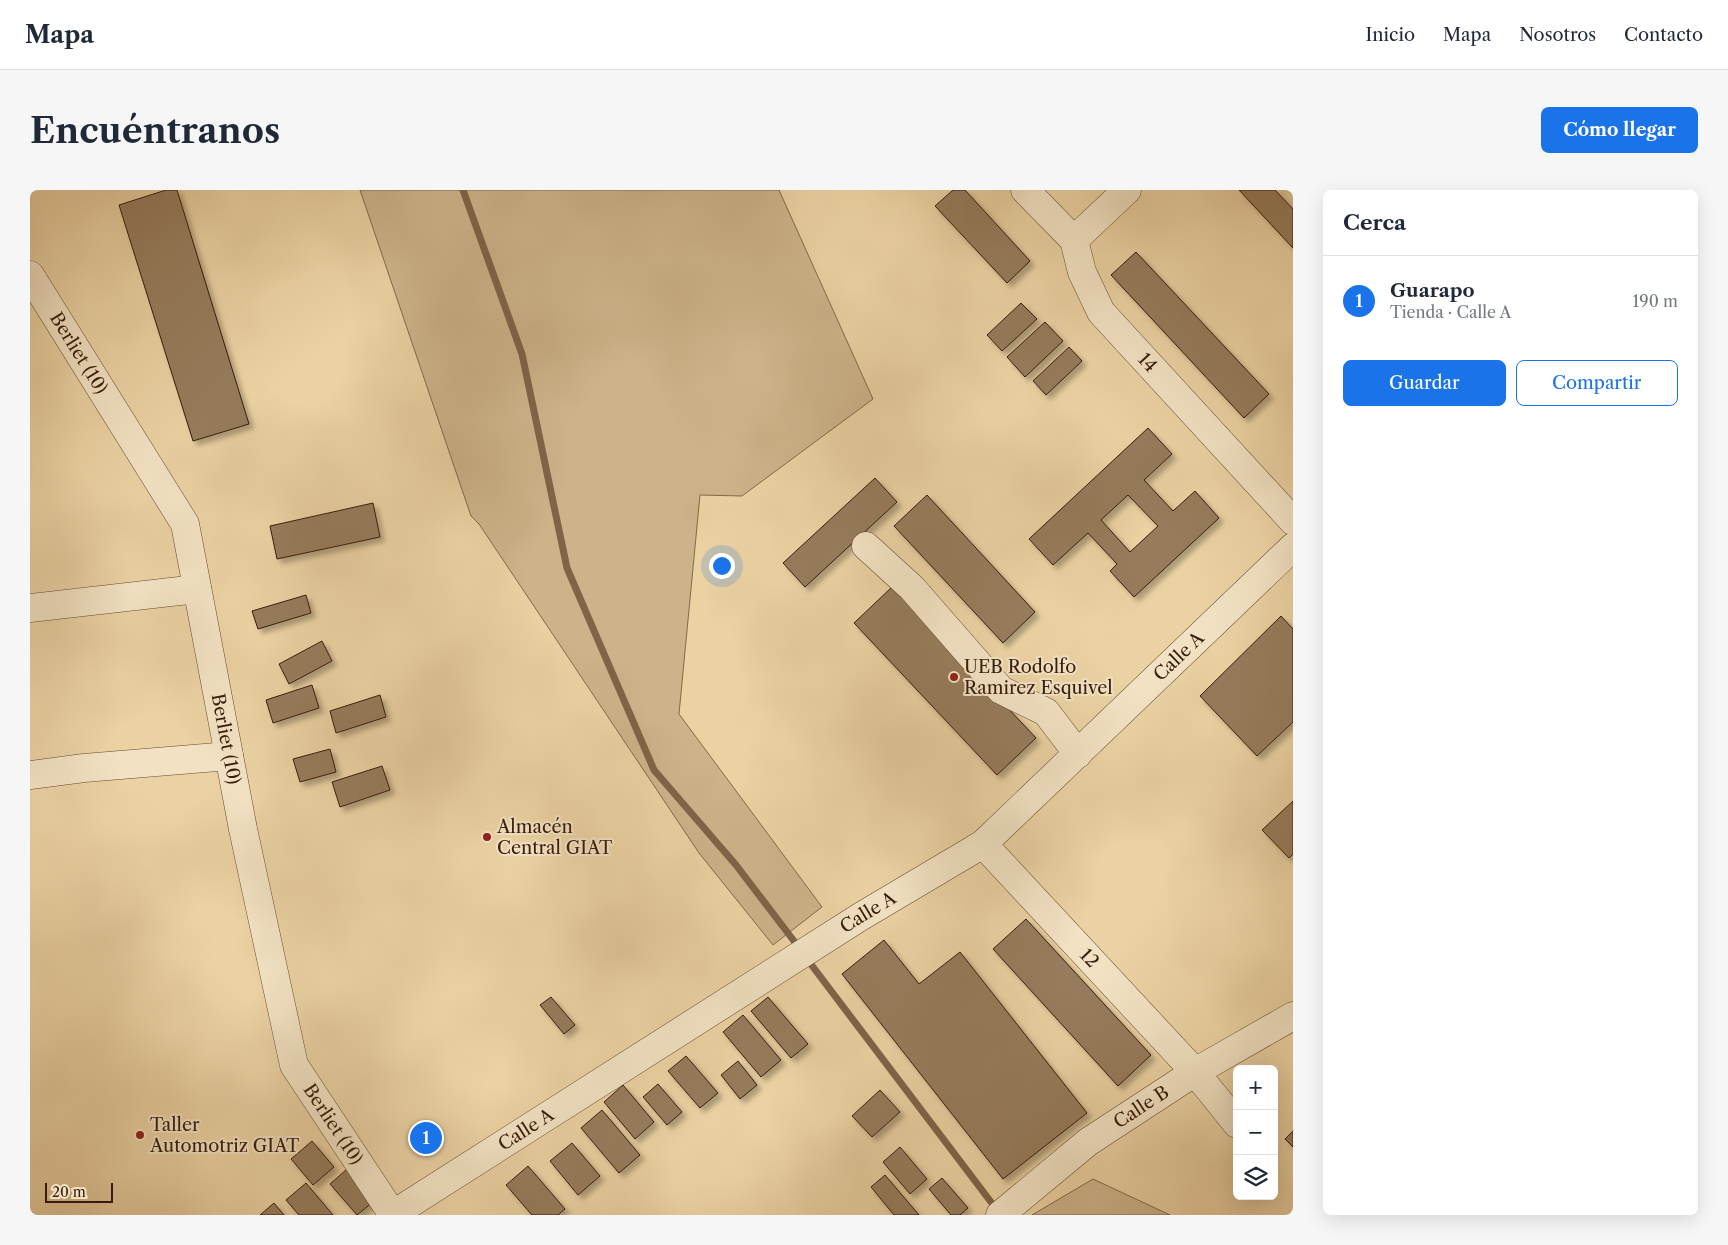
<!DOCTYPE html>
<html lang="es">
<meta charset="utf-8">
<style>
:root{--surface:#fff;--page:#f6f6f7;--text:#1f2937;--muted:#747a83;--line:#e0e1e3;--accent:#1a73e8}
body{margin:0;font-family:"Libre Caslon Text",serif;background:var(--page);color:var(--text)}
.controls{position:absolute;right:15px;bottom:15px;display:grid;overflow:hidden;border-radius:8px;box-shadow:0 5px 20px #0002}
.controls button{width:45px;height:45px;display:grid;place-items:center;padding:0;border:0;border-bottom:1px solid var(--line);background:var(--surface);color:var(--text);font:25px sans-serif}
.scale{position:absolute;left:15px;bottom:12px;width:68px;box-sizing:border-box;padding-left:5px;border:2px solid #391c0d;border-top:0;font-size:14px;line-height:18px;white-space:nowrap;color:#391c0d;-webkit-text-stroke:4px #f2e2c3;paint-order:stroke}
.you{position:absolute;left:691px;top:375px;width:18px;height:18px;margin:-12px;border:4px solid #fff;border-radius:50%;background:#1a73e8;box-shadow:0 0 0 8px #1a73e833}
.badge{display:grid;place-items:center;width:32px;height:32px;border-radius:50%;background:var(--accent);color:#fff;font-size:16px;font-weight:700}
.pin{position:absolute;translate:-50% -50%;border:2px solid #fff;box-shadow:0 1px 5px #0006}
.list{margin:0;padding:0;list-style:none}
h2{display:flex;justify-content:space-between;align-items:center;height:65px;margin:0;padding:0 20px;font-size:21px}
h2 small{font-size:16px;font-weight:400;color:var(--muted)}
.list li{display:grid;grid-template-columns:32px 1fr auto;gap:15px;align-items:center;box-sizing:border-box;height:90px;padding:0 20px;border-top:1px solid var(--line)}
.list b{display:block;font-size:19px;white-space:nowrap}
.list p{margin:0;font-size:16px;white-space:nowrap;color:var(--muted)}
.list em{font-size:16px;font-style:normal;color:var(--muted)}
.actions{display:flex;gap:10px;padding:15px 20px}
.actions a{flex:1;padding:11px 0;border:1px solid var(--accent);border-radius:8px;text-align:center;font-size:18px;color:var(--accent)}
.actions .main{background:var(--accent);color:#fff}
.icon{flex:none;width:28px;height:28px;fill:none;stroke:currentColor;stroke-width:2;stroke-linecap:round;stroke-linejoin:round}
.map{position:relative;flex:none;width:1263px;height:1025px;overflow:hidden;border-radius:8px}
header{display:flex;align-items:center;gap:30px;box-sizing:border-box;height:70px;padding:0 25px;background:var(--surface);border-bottom:1px solid var(--line)}
header strong{font-size:24px}
nav{display:flex;gap:28px;margin-inline-start:auto;font-size:18px}
.intro{display:flex;align-items:center;justify-content:space-between;box-sizing:border-box;height:120px;padding:0 30px}
h1{margin:0;font-size:35px}
.button{padding:12px 22px;border-radius:8px;background:var(--accent);color:#fff;font-size:18px;font-weight:700}
main{display:flex;gap:30px;padding:0 30px}
aside{flex:1;background:var(--surface);border-radius:8px;box-shadow:0 5px 20px #0002}
.map>svg:first-child{display:block}
.green{fill:#cdb38a;stroke:#83684c}
.lines{fill:none;stroke-linecap:round;stroke-linejoin:round}
.stream{stroke:#7f6448;stroke-width:7}
.building{fill:#967b5b;stroke:#391c0d;fill-rule:evenodd;filter:url(#shadow)}
.minor-casing{stroke:#664a32;stroke-width:29}
.minor{stroke:#f2e2c3;stroke-width:28}
.poi-dot{fill:#8f2418;stroke:#f2e2c3;stroke-width:2}
.labels{text-anchor:middle;stroke-width:4;stroke-linejoin:round;paint-order:stroke}
.street-label{font-size:18px;fill:#391c0d;stroke:#f2e2c3}
.poi-label{font-size:18px;fill:#391c0d;stroke:#f2e2c3;text-anchor:start}
</style>
<header>
<strong>Mapa</strong>
<nav><a>Inicio</a><a>Mapa</a><a>Nosotros</a><a>Contacto</a></nav>
</header>
<div class="intro"><h1>Encuéntranos</h1><a class="button">Cómo llegar</a></div>
<main>
<div class="map">
<svg width="1263" height="1025" viewBox="0 0 1263 1025">
<defs>
<filter id="shadow"><feDropShadow dx="4.5" dy="4.5" stdDeviation="2.5" flood-color="#0004"/></filter>
</defs>
<rect width="100%" height="100%" fill="#ebd2a3"/>
<filter id="stains"><feTurbulence type="fractalNoise" baseFrequency=".004" numOctaves="4"/><feColorMatrix values="0 0 0 0 .2 0 0 0 0 .09 0 0 0 0 .02 0 0 0 .5 -.17"/></filter>
<radialGradient id="worn" r=".72"><stop offset=".6" stop-color="#630" stop-opacity="0"/><stop offset="1" stop-color="#630" stop-opacity=".3"/></radialGradient>
<path class="green" d="M330 0H749L843 209 712 306 670 305 649 524 792 717 743 755 669 663 449 334 441 326Z
M1063 989 1140 1025H1002Z"/>
<g class="lines">
<path class="stream" d="M433 0 492 164 537 378 624 580 706 675 767 755
M780 773 964 1016"/>
</g>
<path class="building" d="M136 0H147L219 234 163 251 89 15Z
M923 0H935L1000 71 977 93 905 16Z
M1209 0H1245L1263 19V58Z
M1106 62 1239 204 1214 228 1081 85Z
M991 113 1007 129 972 161 957 145Z
M1015 132 1033 151 995 187 977 167Z
M1039 157 1052 171 1016 205 1003 191Z
M1118 238 1142 264 1114 290 1143 321 1165 301 1189 328 1104 407 1080 381 1087 374 1058 343 1023 375 999 349ZM1098 305 1128 336 1100 362 1071 330Z
M845 288 867 312 775 397 753 373Z
M897 305 1005 422 973 453 864 336Z
M343 313 350 347 247 369 240 336Z
M863 396 1006 548 967 585 824 433Z
M276 405 281 423 228 439 222 421Z
M1251 426 1263 439V532L1227 566 1170 506Z
M292 451 302 471 259 494 249 474Z
M282 495 289 518 243 533 236 510Z
M350 505 356 527 306 543 300 521Z
M300 559 306 582 270 592 263 569Z
M352 576 360 600 310 617 302 592Z
M1263 611V664L1259 668 1232 640Z
M996 729 1121 865 1088 896 963 759Z
M854 750 889 794 930 762 1057 923 973 989 812 784Z
M521 807 545 835 534 844 510 815Z
M738 807 778 854 761 868 721 821Z
M713 825 751 870 731 887 693 842Z
M656 866 688 903 670 918 638 881Z
M708 871 727 895 710 909 691 885Z
M628 894 652 922 637 935 613 907Z
M593 895 624 932 605 949 574 912Z
M850 900 870 922 842 947 822 926Z
M572 920 610 965 589 983 551 938Z
M1263 941V957L1255 949Z
M282 951 304 977 283 995 261 969Z
M542 953 570 986 548 1005 520 971Z
M870 957 897 989 880 1004 853 972Z
M498 976 535 1019 528 1025H502L476 995Z
M317 979 344 1011 327 1025 300 994Z
M855 985 889 1025H864L841 997Z
M912 988 938 1018 930 1025H921L899 999Z
M276 993 303 1025H269L256 1010Z
M244 1013 254 1025H230Z"/>
<g class="lines">
<g class="minor-casing">
<g id="minor">
<path id="s1" d="M995 0 1044 50 1052 82 1071 122 1263 331"/>
<path d="M1044 50 1097 0"/>
<path id="s2" d="M0 85 155 334 213 639 264 875 363 1025"/>
<path d="M836 356 882 398 971 500 1016 522 1048 564"/>
<path d="M0 418 167 399"/>
<path d="M0 585 54 578 199 566"/>
<path id="s3" d="M953 654 1165 882 1207 934"/>
<path id="s4" d="M362 1025 830 727 953 654 1263 357"/>
<path id="s5" d="M970 1025 1058 952 1165 882 1263 826"/>
</g>
</g>
<use href="#minor" class="minor"/>
</g>
<g class="poi-dot">
<circle cx="924" cy="487" r="5"/>
<circle cx="457" cy="647" r="5"/>
<circle cx="110" cy="945" r="5"/>
</g>
<g class="labels">
<g class="street-label">
<text dy="6" stroke="none"><textPath href="#s2" startOffset="92">Berliet (10)</textPath></text>
<text dy="6" stroke="none"><textPath href="#s1" startOffset="216">14</textPath></text>
<text dy="6" stroke="none"><textPath href="#s4" startOffset="969">Calle A</textPath></text>
<text dy="6" stroke="none"><textPath href="#s2" startOffset="512">Berliet (10)</textPath></text>
<text dy="6" stroke="none"><textPath href="#s4" startOffset="564">Calle A</textPath></text>
<text dy="6" stroke="none"><textPath href="#s3" startOffset="156">12</textPath></text>
<text dy="6" stroke="none"><textPath href="#s5" startOffset="178">Calle B</textPath></text>
<text dy="6" stroke="none"><textPath href="#s2" startOffset="916">Berliet (10)</textPath></text>
<text dy="6" stroke="none"><textPath href="#s4" startOffset="159">Calle A</textPath></text>
</g>
<g class="poi-label">
<text x="934" y="483">UEB Rodolfo<tspan x="934" dy="21">Ramirez Esquivel</tspan></text>
<text x="467" y="643">Almacén<tspan x="467" dy="21">Central GIAT</tspan></text>
<text x="120" y="941">Taller<tspan x="120" dy="21">Automotriz GIAT</tspan></text>
</g>
</g>
<rect width="100%" height="100%" filter="url(#stains)"/>
<rect width="100%" height="100%" fill="url(#worn)"/>
</svg>
<div class="controls">
<button>+</button>
<button>−</button>
<button><svg class="icon" aria-label="layers" viewBox="0 0 24 24"><path d="M12 4l9 5-9 5-9-5zM3 14l9 5 9-5"/></svg></button>
</div>
<div class="scale">20 m</div>
<div class="you"></div>
<div class="pin badge" style="left:396px;top:948px">1</div>
</div>
<aside>
<h2>Cerca<small></small></h2>
<ul class="list">
<li><span class="badge">1</span><div><b>Guarapo</b><p>Tienda · Calle A</p></div><em>190 m</em></li>
</ul>
<div class="actions"><a class="main">Guardar</a><a>Compartir</a></div>
</aside>
</main>
